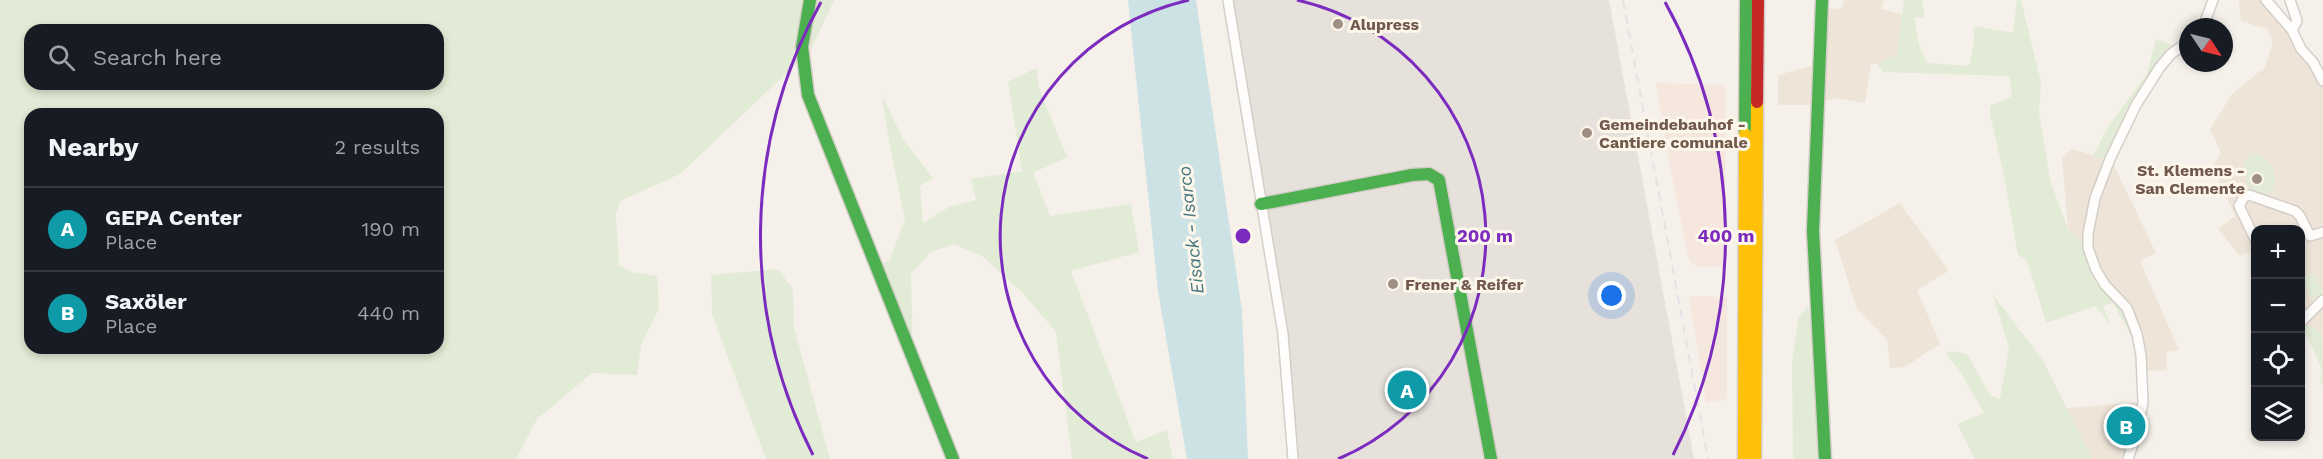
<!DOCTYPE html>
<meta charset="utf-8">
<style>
:root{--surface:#171b24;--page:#242831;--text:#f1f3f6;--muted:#9ea1a6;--line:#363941;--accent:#9f8e83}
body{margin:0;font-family:"Work Sans",sans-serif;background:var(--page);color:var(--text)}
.controls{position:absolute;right:18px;bottom:18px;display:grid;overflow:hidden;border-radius:12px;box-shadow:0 3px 9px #0003}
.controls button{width:54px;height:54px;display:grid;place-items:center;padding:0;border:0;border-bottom:2px solid var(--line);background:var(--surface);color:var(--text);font:30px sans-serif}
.compass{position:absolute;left:2179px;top:18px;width:54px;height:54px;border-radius:50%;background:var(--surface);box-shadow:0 3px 9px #0003;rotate:125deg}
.you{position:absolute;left:1612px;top:296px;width:21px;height:21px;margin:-15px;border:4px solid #fff;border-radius:50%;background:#1a73e8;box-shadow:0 0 0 9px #1a73e833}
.badge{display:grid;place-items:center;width:39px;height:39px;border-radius:50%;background:var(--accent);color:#fff;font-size:20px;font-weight:700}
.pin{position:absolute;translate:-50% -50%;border:3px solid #fff;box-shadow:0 2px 6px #0006}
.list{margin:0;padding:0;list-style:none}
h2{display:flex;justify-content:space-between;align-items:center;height:78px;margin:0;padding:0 24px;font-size:26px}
h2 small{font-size:20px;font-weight:400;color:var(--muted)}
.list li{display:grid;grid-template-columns:39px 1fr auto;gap:18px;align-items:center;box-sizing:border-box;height:84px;padding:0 24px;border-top:2px solid var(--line)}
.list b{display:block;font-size:22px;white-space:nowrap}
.list p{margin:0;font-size:20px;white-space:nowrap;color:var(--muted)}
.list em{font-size:20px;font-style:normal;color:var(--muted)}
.icon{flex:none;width:33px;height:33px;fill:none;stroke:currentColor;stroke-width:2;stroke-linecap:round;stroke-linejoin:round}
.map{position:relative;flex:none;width:2323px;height:459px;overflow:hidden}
.search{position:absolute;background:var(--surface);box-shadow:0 3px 9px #0003;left:24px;top:24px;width:420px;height:66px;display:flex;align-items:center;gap:15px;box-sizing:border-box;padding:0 21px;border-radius:18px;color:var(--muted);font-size:22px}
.panel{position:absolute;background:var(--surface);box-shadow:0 3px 9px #0003;left:24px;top:108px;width:420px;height:246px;border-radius:18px}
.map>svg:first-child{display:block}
.residential{fill:#eee4d8}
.commercial{fill:#f5e6de}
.industrial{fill:#e7e1db}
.green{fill:#e2ebd5;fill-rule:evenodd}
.water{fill:#cce2e4}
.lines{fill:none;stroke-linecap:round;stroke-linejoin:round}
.street-casing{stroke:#d4cec8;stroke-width:12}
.fast-casing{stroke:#d4cdc6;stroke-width:15}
.slow-casing{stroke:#d4cdc6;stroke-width:15}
.jam-casing{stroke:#d4cdc6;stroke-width:15}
.street{stroke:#fefdfc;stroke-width:9}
.fast{stroke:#4caf50;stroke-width:12}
.slow{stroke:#ffc107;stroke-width:12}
.jam{stroke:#c62828;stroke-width:12}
.rail{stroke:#e4e2e4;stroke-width:2;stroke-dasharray:9 6;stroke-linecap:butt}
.ring{fill:none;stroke:#7b2cbf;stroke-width:3}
.poi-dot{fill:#9f8e83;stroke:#fdf6ea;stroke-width:2}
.labels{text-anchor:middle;stroke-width:6;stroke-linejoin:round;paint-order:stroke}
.poi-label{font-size:16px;font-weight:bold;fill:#71594c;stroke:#fdf6ea;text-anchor:start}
.water-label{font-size:18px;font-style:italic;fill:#487882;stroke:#fdf6ea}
.centre{fill:#7b2cbf;stroke:#fdf6ea;stroke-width:3}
.ring-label{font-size:18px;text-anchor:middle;font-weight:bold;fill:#7b2cbf;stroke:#fdf6ea;stroke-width:6;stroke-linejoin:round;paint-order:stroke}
</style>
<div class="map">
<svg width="2323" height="459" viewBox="0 0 2323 459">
<rect width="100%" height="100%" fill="#f5f1ea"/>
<path class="residential" d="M1844 0H1884L1881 9 1902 14 1897 55 1877 64H1871L1865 103 1836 98 1812 105H1778V75L1814 65 1817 8 1841 9Z
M2239 0H2271L2295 26 2323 75V338L2315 327 2301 325 2300 230H2256L2255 258 2252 251 2240 256 2218 229 2235 216 2212 166 2221 153 2210 129 2233 93 2265 67 2273 41 2267 29 2241 21Z
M2072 149 2112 161 2156 253 2140 261 2179 350 2166 352 2167 370 2143 371 2141 355 2088 248 2068 229 2062 158Z
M1900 203 1949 271 1917 290 1940 344 1905 367 1890 368 1887 340 1857 309 1835 240Z
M2143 402 2128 459H2092L2067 408Z"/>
<path class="commercial" d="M1656 83 1726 85 1725 266 1697 267 1689 261 1671 172Z
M1689 296 1727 297V399L1706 403Z"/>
<path class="industrial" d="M1228 0H1609L1694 459H1293L1283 334Z"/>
<path class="green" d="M0 0H834L811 50 680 174 620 201 616 215 619 265 631 272 657 276 659 308 641 345 637 375 592 373 537 419 516 459H0ZM30 30H438V84H30ZM30 114H438V348H30Z
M1904 0H1922L1925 18 1914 17 1919 45 1927 63 1969 66 1974 42V26L2013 33 2017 0H2021L2041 83 2039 112 2050 180 2068 229 2088 248 2096 270 2127 308 2141 355 2113 303 2103 306 2111 325 2095 306 2046 323 2027 260 2018 255 2005 181 1990 114V106L2012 96 2009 76 1883 72 1877 64 1897 55Z
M2156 39 2179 48 2140 101 2112 161 2093 156 2109 125 2147 74Z
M1036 68 1039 88 1067 157 1033 173 1050 216 1131 204 1139 252 1071 271 1136 442 1167 430 1173 459H1072L1056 332 1022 292 982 256 954 244 931 252 911 274 913 360 884 286 869 269 890 260 905 219 889 142 882 95 904 141 933 178 920 186 923 223 949 207 976 200 971 179 1022 171 1008 82Z
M2255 153C2295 170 2266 216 2248 185 2244 178 2244 175 2247 168L2244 166 2248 156Z
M778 269 793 289 794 328 830 459H766L712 314 711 275Z
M2313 272 2323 294 2312 299 2302 277Z
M1993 295 2044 362 2092 459H1975L1957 424 1984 413 1960 371 1946 354 1950 351 1967 354 1990 395 2000 399 2009 348Z
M1808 307 1812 330 1817 459H1793L1792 361 1799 316Z
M2301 323 2315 327 2323 338V388L2320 381 2322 370Z"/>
<path class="water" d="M1128 0H1196L1242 311 1248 459H1187L1158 291Z"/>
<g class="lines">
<g class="street-casing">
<path id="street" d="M1228 0 1283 334 1293 459
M2266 0 2292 30 2301 49 2313 62 2323 81
M2290 0 2297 21 2292 30
M2203 27 2213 0
M2256 241 2239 206 2244 197 2249 195 2295 211 2300 216 2310 236 2323 232
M2300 323 2323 300
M2128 459 2138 429 2143 402 2141 355 2137 334 2127 308 2105 285 2096 270 2088 248V234L2095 198 2110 159 2136 105 2160 67 2171 54 2188 42"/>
</g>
<g class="fast-casing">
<path id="fast" d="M810 0 802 47 808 95 953 459
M1822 0 1813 231 1825 459
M1745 134 1746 0
M1261 204 1412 175 1429 174 1439 180 1491 459"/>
</g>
<g class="slow-casing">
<path id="slow" d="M1744 458 1745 134
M1755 459 1757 102"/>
</g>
<g class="jam-casing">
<path id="jam" d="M1757 102 1758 0"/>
</g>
<use href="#street" class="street"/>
<use href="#fast" class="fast"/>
<use href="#slow" class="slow"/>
<use href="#jam" class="jam"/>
<path class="rail" d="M1623 0 1708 459"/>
</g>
<g class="ring">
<path d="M1148 459A242 242 0 0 1 1189 0M1297 0A242 242 0 0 1 1338 459"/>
<path d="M813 455A483 483 0 0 1 821 2M1665 2A483 483 0 0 1 1673 455"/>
</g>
<g class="poi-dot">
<circle cx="1338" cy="24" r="6"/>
<circle cx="1587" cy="133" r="6"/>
<circle cx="2257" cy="179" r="6"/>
<circle cx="1393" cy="284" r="6"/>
</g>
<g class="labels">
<g class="poi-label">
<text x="1350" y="30">Alupress</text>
<text x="1599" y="130">Gemeindebauhof -<tspan x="1599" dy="18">Cantiere comunale</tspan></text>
<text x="2245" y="176" text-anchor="end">St. Klemens -<tspan x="2245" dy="18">San Clemente</tspan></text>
<text x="1405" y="290">Frener &amp; Reifer</text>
</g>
<g class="water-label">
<text transform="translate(1191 230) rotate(-96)" y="6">Eisack - Isarco</text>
</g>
</g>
<circle cx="1243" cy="236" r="9" class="centre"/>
<g class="ring-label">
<text x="1485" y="242">200 m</text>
<text x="1726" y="242">400 m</text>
</g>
</svg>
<div class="controls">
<button>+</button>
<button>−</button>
<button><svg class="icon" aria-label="locate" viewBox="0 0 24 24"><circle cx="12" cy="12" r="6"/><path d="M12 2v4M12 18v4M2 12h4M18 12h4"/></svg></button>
<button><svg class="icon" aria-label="layers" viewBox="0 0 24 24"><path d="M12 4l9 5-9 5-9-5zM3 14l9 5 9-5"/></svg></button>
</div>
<svg class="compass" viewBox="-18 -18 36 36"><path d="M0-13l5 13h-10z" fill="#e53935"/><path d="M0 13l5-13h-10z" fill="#9ea1a6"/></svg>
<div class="you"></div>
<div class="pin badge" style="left:1407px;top:390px;background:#0f9aa8">A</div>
<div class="pin badge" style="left:2126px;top:426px;background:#0f9aa8">B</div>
<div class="search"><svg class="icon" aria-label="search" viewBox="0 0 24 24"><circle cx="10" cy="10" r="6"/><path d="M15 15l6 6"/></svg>Search here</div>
<section class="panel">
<h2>Nearby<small>2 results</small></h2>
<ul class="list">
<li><span class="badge" style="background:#0f9aa8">A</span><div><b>GEPA Center</b><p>Place</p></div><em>190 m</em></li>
<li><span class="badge" style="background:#0f9aa8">B</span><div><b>Saxöler</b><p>Place</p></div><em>440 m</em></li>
</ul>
</section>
</div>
